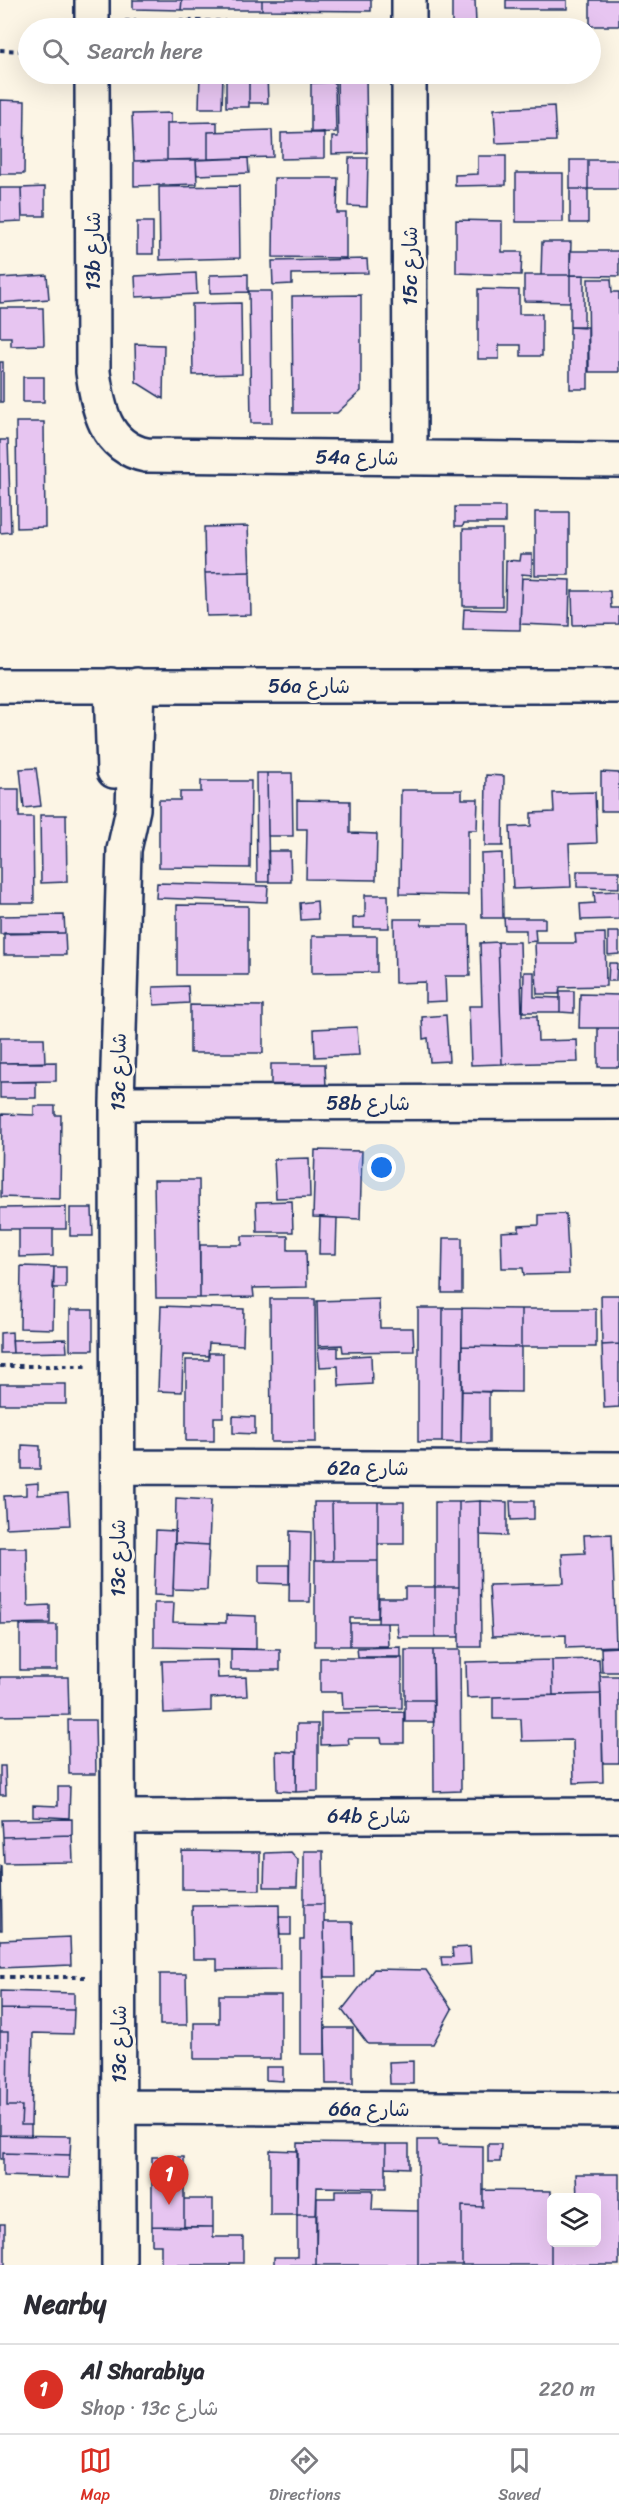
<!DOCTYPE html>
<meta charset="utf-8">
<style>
:root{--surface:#fff;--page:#f7f7f7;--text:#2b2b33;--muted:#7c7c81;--line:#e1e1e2;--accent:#d93025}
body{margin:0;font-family:Sriracha,"Playpen Sans Arabic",sans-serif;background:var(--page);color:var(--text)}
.controls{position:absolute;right:18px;bottom:18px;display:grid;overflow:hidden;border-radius:9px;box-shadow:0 6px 24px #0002}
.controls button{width:54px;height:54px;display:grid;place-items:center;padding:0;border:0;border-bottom:2px solid var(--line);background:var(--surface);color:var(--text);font:30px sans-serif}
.you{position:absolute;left:382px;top:1168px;width:21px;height:21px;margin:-15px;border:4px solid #fff;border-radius:50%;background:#1a73e8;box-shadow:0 0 0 9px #1a73e833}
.badge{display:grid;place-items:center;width:39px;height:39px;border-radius:50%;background:var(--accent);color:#fff;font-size:20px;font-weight:700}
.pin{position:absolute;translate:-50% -50px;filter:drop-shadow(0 2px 3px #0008)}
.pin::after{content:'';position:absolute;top:32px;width:21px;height:18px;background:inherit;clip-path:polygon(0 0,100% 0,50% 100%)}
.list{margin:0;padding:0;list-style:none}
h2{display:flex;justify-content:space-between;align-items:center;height:78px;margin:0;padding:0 24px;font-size:26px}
h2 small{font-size:20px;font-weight:400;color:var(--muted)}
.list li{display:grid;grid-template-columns:39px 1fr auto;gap:18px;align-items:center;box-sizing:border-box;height:90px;padding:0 24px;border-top:2px solid var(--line)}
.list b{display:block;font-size:22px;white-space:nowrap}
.list p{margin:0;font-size:20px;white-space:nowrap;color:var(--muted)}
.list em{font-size:20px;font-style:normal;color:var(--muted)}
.icon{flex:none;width:33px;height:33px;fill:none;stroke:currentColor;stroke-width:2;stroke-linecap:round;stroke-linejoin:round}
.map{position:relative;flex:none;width:619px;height:2265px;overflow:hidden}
.search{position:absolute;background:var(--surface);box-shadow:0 6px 24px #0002;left:18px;right:18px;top:18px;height:66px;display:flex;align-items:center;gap:15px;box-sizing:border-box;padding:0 21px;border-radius:33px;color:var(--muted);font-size:22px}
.sheet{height:168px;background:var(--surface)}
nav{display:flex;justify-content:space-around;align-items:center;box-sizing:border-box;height:84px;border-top:2px solid var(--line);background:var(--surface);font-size:16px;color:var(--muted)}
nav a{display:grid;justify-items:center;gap:3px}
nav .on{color:var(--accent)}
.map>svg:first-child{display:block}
.building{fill:#e7c5f1;stroke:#1b2f5e;stroke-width:1.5}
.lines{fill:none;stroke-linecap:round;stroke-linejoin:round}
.minor-casing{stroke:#1b2f5e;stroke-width:38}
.path{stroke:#1b2f5e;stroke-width:4;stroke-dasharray:4.5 4.5;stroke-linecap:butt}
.minor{stroke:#fcf5e5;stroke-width:33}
.labels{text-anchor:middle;stroke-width:6;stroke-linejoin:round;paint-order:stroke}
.street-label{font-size:20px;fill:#1b2f5e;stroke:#fcf5e5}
</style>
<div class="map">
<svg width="619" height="2265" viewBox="0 0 619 2265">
<rect width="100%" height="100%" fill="#fcf5e5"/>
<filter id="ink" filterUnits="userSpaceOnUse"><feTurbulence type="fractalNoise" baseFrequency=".0167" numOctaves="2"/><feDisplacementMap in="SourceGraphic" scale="12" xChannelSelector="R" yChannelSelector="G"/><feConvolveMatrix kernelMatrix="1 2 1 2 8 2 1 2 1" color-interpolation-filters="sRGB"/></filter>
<g filter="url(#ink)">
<path class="building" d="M133 0H182L181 10 133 9Z
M182 0H262V10H181Z
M262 0H371V11L262 10Z
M452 0H475L476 24H452Z
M506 0H567V9H506Z
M590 0H619V26H590Z
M505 23V28H453L452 24Z
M200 74H223L222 108H199Z
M226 74H249V107H226Z
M249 74H267L268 103H249Z
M337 74H366L367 153 332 154V137H338Z
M335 82 336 132 311 133V83Z
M0 100 25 101 24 174H0Z
M554 106 556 141 496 143 494 109Z
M171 113V123H167V160L134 161 132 114Z
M217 122V132H208V159L167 160V123Z
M272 130 273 157 208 159V132Z
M324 132V158L281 159V133Z
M478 156H506V185L455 186V175L478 174Z
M248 158 249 173 197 175 196 160Z
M349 158H368L367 207 348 206Z
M167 160H196L197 184 134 186V161Z
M570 160H588V189H570Z
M588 160H619V189H588Z
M516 173H563V222H516Z
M274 178H338L337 213H346V258L273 257Z
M239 186 240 258 160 260 159 187Z
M45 187V216H22L21 188Z
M0 188H21L22 221 0 222Z
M570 189H588V223H570Z
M456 220 502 221V252H522L521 275 456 273Z
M137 222H153V254H137Z
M542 242H571L570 275H541Z
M570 251H619V276L570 275Z
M367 259 368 273 292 274V284L273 285 272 261Z
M196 273 197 294 136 297 135 276Z
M248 274V292L210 293V275Z
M47 275 49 299 0 303V278Z
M524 275H570V302L524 301Z
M570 275H584V328L570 327Z
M588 279H611L612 292H619V372H589Z
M478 289 519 290V314H542V356H521V345H499V359H478Z
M249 291H271L272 423H251Z
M361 295V391L337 413H293L292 296Z
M241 303 242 374 193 375 192 304Z
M0 308H43L44 345 11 346V337H0Z
M570 327H588V389H570Z
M135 344 164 345 163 399 136 382Z
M0 362H3V402H0Z
M23 377H44V402H23Z
M16 422H44L45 527 17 528Z
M0 440H8L11 532 0 533Z
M455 507H505V523H464L463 526H455Z
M535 512H569V575H535Z
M248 526 250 572 205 573 204 527Z
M463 529H502V606H463Z
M521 554H532V575L522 574 520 630 463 629 464 609 505 610 506 560 520 561Z
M250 572 251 615 207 616 205 573Z
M522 578 570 580 569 626 520 624Z
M572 591H610L611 608H619V624L573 625Z
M36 768 41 806 24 808 20 769Z
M601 772 619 773V811H601Z
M256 773H267L269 882H257Z
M267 773H292L293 836H268Z
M486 775 504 776 503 846H485Z
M201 781H251L250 868 159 867V800H180V792H201Z
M0 789H19V817H33L34 903H0Z
M401 790H462V799H478L477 830H468V895L400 894Z
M595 792 597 843 569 844 571 887 513 889 510 827 531 826V813L554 812 553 793Z
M297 800 350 801V833L377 834 376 880 306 879 307 829H297Z
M40 815H66L67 882 41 883Z
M268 851H290L291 882H269Z
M502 853 503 918H482L481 854Z
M577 871H619V888L577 887Z
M157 883 268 886 267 902 156 898Z
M619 891V919L581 920 580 904 595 903 594 892Z
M365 895H388L389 928H353V918L365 917Z
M317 901 318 919 301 920 300 903Z
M177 905 248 906V975H177Z
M64 915 65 933 0 934V916Z
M504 918H545V929H535L536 941 526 942V930H505Z
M394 919H422L421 925H469L470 976H445L446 1001 425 1002V982L395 983Z
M608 932H619V954L608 955Z
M4 933H65L66 955H4Z
M605 933 606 986 560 987 559 994H537L535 943H576L575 934Z
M312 936H377V972L312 973Z
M498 942H520L522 1016H537L538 1041 577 1040 578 1062 502 1064Z
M498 942 502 1064 471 1065 469 1006H482L480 943Z
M609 963H617L616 981H608Z
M524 972H534V997L560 998V1012H523Z
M188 986 189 1003 154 1005 153 987Z
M560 991H574V1013L560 1012Z
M580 994 619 995V1028H579Z
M190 1005 263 1006V1053H190Z
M446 1015 449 1061 430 1062 428 1038 423 1039 422 1017Z
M357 1027 359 1055 315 1057 314 1029Z
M598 1028H619V1067H598Z
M0 1038H44L45 1063H0Z
M56 1062V1081L0 1082V1063Z
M271 1064H325L326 1088H271Z
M0 1082H36V1098H0Z
M34 1106H55V1115H61L60 1199 1 1197 2 1114 34 1115Z
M315 1150 362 1151 360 1219 313 1217Z
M309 1158 310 1197 276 1198 274 1159Z
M154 1180H199L200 1298H156Z
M292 1201 293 1232H257L256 1202Z
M66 1207V1229H0V1208Z
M70 1208H92L93 1236H70Z
M566 1214 569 1274 524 1275 523 1268H502L501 1232 519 1231V1226L539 1225V1215Z
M320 1217 337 1218 336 1254H319Z
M19 1229H53V1256L19 1257Z
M242 1236H288V1250H306L307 1287 253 1288 254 1297 200 1298V1245H242Z
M443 1238H462V1293H442Z
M21 1266 54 1267 53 1329 20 1328Z
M54 1267H66V1288H53Z
M601 1295H619V1344L602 1345Z
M270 1299H315L316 1442H271Z
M379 1299 380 1328H413L414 1351 343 1352 342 1345 318 1346 317 1301Z
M161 1306 244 1309 243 1345 209 1343 208 1356 183 1355 182 1392 158 1391Z
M418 1308H443L442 1442H418Z
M443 1308H462L461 1443 442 1442Z
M462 1308 521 1309V1347L462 1346Z
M521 1309H596V1347H521Z
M70 1310H93V1350H70Z
M12 1332 13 1353H0V1333Z
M66 1339 67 1352 13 1353 12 1340Z
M619 1344V1407L604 1408 602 1345Z
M462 1346 521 1347V1392L462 1391Z
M338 1347V1357L371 1355 372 1384 339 1386 338 1366 320 1367 318 1348Z
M209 1353H223V1417H214V1441H186V1360H209Z
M0 1384H66V1404H0Z
M462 1391 489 1392V1443H461Z
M233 1416 255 1417V1434L233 1433Z
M22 1445 40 1446V1469H22Z
M38 1483V1495L68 1493 70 1525 6 1528 4 1496 26 1495V1484Z
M176 1498 211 1500 209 1545 175 1543Z
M480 1501 507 1502V1536L480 1535Z
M480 1501 481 1647H459V1502Z
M510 1501H534V1519L511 1520Z
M314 1502H332L333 1561H315Z
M332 1502H378V1561H333Z
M378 1502H404V1544H378Z
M435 1502H459V1587H435Z
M156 1530 175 1531 173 1596 154 1595Z
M290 1531 311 1532 310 1602H289Z
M612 1534 616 1646 566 1648V1635L492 1637 489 1585 564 1583 562 1554 585 1553 584 1535Z
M175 1543 209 1545 207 1590 173 1589Z
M0 1548H27L28 1606 50 1605V1623L0 1624Z
M315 1561H378V1618H350V1646H315Z
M259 1565H289V1584L259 1583Z
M405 1587H435V1637H398L397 1623H378L379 1598H405Z
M435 1587H459V1637H435Z
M154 1603H174L173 1622 226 1623V1615L256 1616V1649L154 1647Z
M350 1623H387L388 1646H350Z
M20 1625H57V1670H20Z
M401 1647V1657H358L357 1648Z
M619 1647V1672H602L601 1648Z
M231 1649 280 1650V1670H231Z
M405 1650H433L434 1700H405Z
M433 1650H460L461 1791 434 1792Z
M320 1658H402V1708L343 1709 342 1692H320Z
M599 1659 601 1694 553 1695 552 1660Z
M217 1660 218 1678 246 1677 247 1696 211 1698V1711L164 1713 162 1661Z
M552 1660 553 1695 467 1698 466 1662Z
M600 1676H619V1763H603Z
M0 1677H68L69 1715 0 1716Z
M601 1694 603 1782 574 1783 573 1740 522 1741 521 1719H493V1697Z
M405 1700H434V1722H405Z
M404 1712V1743H382L381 1738H348L349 1744 321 1745V1713Z
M68 1720H95L96 1774H69Z
M297 1724H318V1791L296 1792Z
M276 1751 296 1752V1792L277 1791Z
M0 1766H5L6 1795H0Z
M58 1787H70L69 1818 33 1816V1805L58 1806Z
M72 1819V1835L3 1837 2 1820Z
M72 1835 73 1862 4 1863 3 1837Z
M182 1851 260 1852V1890L182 1889Z
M304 1851H323L324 1904H304Z
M291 1852 298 1860 297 1887H264L265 1853Z
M0 1866H1L2 1930H0Z
M304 1904H324L325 2054H300V1939H304Z
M279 1905 280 1969 217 1970V1959H193L192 1906Z
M279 1917H291V1935H280Z
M324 1922H353L354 1977H325Z
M70 1937 71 1965 0 1968V1940Z
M470 1947 471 1964 442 1966 441 1957H453L452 1948Z
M374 1969 426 1970 452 2009 433 2044H368L342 2010Z
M160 1974H186L187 2025H160Z
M0 1991 74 1993V2010L0 2009Z
M219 1995H281V2059H194V2023H219Z
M0 2009 74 2010 73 2034 33 2033 31 2125H21L22 2106H7L8 2032H0Z
M325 2028H353V2084H326Z
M0 2032H8L7 2106H22L21 2125H31V2136L0 2135Z
M413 2061V2084H390L389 2062Z
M266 2067H283V2081L266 2080Z
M0 2135 71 2136 70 2155 3 2153V2159H0Z
M418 2140H438V2145L483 2146V2207L462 2206V2265H418Z
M297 2143 386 2144V2188L317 2187 316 2215H297Z
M386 2144H409V2168L386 2167Z
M488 2144H501L500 2162H488Z
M270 2150 298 2151 297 2215H270Z
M3 2153 70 2155 69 2178 3 2176Z
M152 2157H184V2227L152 2226Z
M576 2174H619V2265H551V2206L552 2242H596V2198H577Z
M335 2190H373L372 2210 418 2211V2265H316L317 2198H335Z
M483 2190 551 2191V2265H462V2206L483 2207Z
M184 2199H213V2227H184Z
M297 2215H316V2265H274V2257H297Z
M0 2224H5V2265H0Z
M152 2226 213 2227V2237H243V2263H230V2265H161V2245H152Z"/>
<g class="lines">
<g class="minor-casing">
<path id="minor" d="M92 0V28
M409 0V28
M92 74 93 372C98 408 105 447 146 455L619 460
M409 74 410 458
M111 685 114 771
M0 686H619
M117 1103 619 1102
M118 1467 619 1469
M119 1817 619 1815
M119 2107 619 2110
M119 2265 117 1103 124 850 133 809 137 685"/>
</g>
<path class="path" d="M125 21H379
M0 50 28 51
M0 1366H87
M0 1977H85"/>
<use href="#minor" class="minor"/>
</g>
</g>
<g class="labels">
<g class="street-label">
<text transform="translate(93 251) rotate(-90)" y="7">13b شارع</text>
<text transform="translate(410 266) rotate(-90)" y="7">15c شارع</text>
<text transform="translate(357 457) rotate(1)" y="7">54a شارع</text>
<text x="309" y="693">56a شارع</text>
<text transform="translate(118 1072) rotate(-89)" y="7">13c شارع</text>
<text x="368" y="1110">58b شارع</text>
<text x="368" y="1475">62a شارع</text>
<text transform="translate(118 1558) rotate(-90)" y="7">13c شارع</text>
<text x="369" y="1823">64b شارع</text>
<text transform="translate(119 2044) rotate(-90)" y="7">13c شارع</text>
<text x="369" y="2116">66a شارع</text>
</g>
</g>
</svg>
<div class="controls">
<button><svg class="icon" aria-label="layers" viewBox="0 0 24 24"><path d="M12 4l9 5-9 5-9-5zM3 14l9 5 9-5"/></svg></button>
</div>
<div class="you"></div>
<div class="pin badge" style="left:169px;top:2205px">1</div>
<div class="search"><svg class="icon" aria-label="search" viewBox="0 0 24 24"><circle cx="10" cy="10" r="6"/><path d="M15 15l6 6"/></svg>Search here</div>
</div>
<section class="sheet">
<h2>Nearby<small></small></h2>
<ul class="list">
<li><span class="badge">1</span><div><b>Al Sharabiya</b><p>Shop · 13c شارع</p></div><em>220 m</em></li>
</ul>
</section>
<nav>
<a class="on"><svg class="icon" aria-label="map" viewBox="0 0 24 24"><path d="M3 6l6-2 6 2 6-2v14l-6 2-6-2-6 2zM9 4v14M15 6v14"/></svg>Map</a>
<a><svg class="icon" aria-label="directions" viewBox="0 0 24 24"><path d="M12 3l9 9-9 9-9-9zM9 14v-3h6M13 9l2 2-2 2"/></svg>Directions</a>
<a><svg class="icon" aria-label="saved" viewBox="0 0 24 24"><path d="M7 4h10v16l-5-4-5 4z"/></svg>Saved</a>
</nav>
